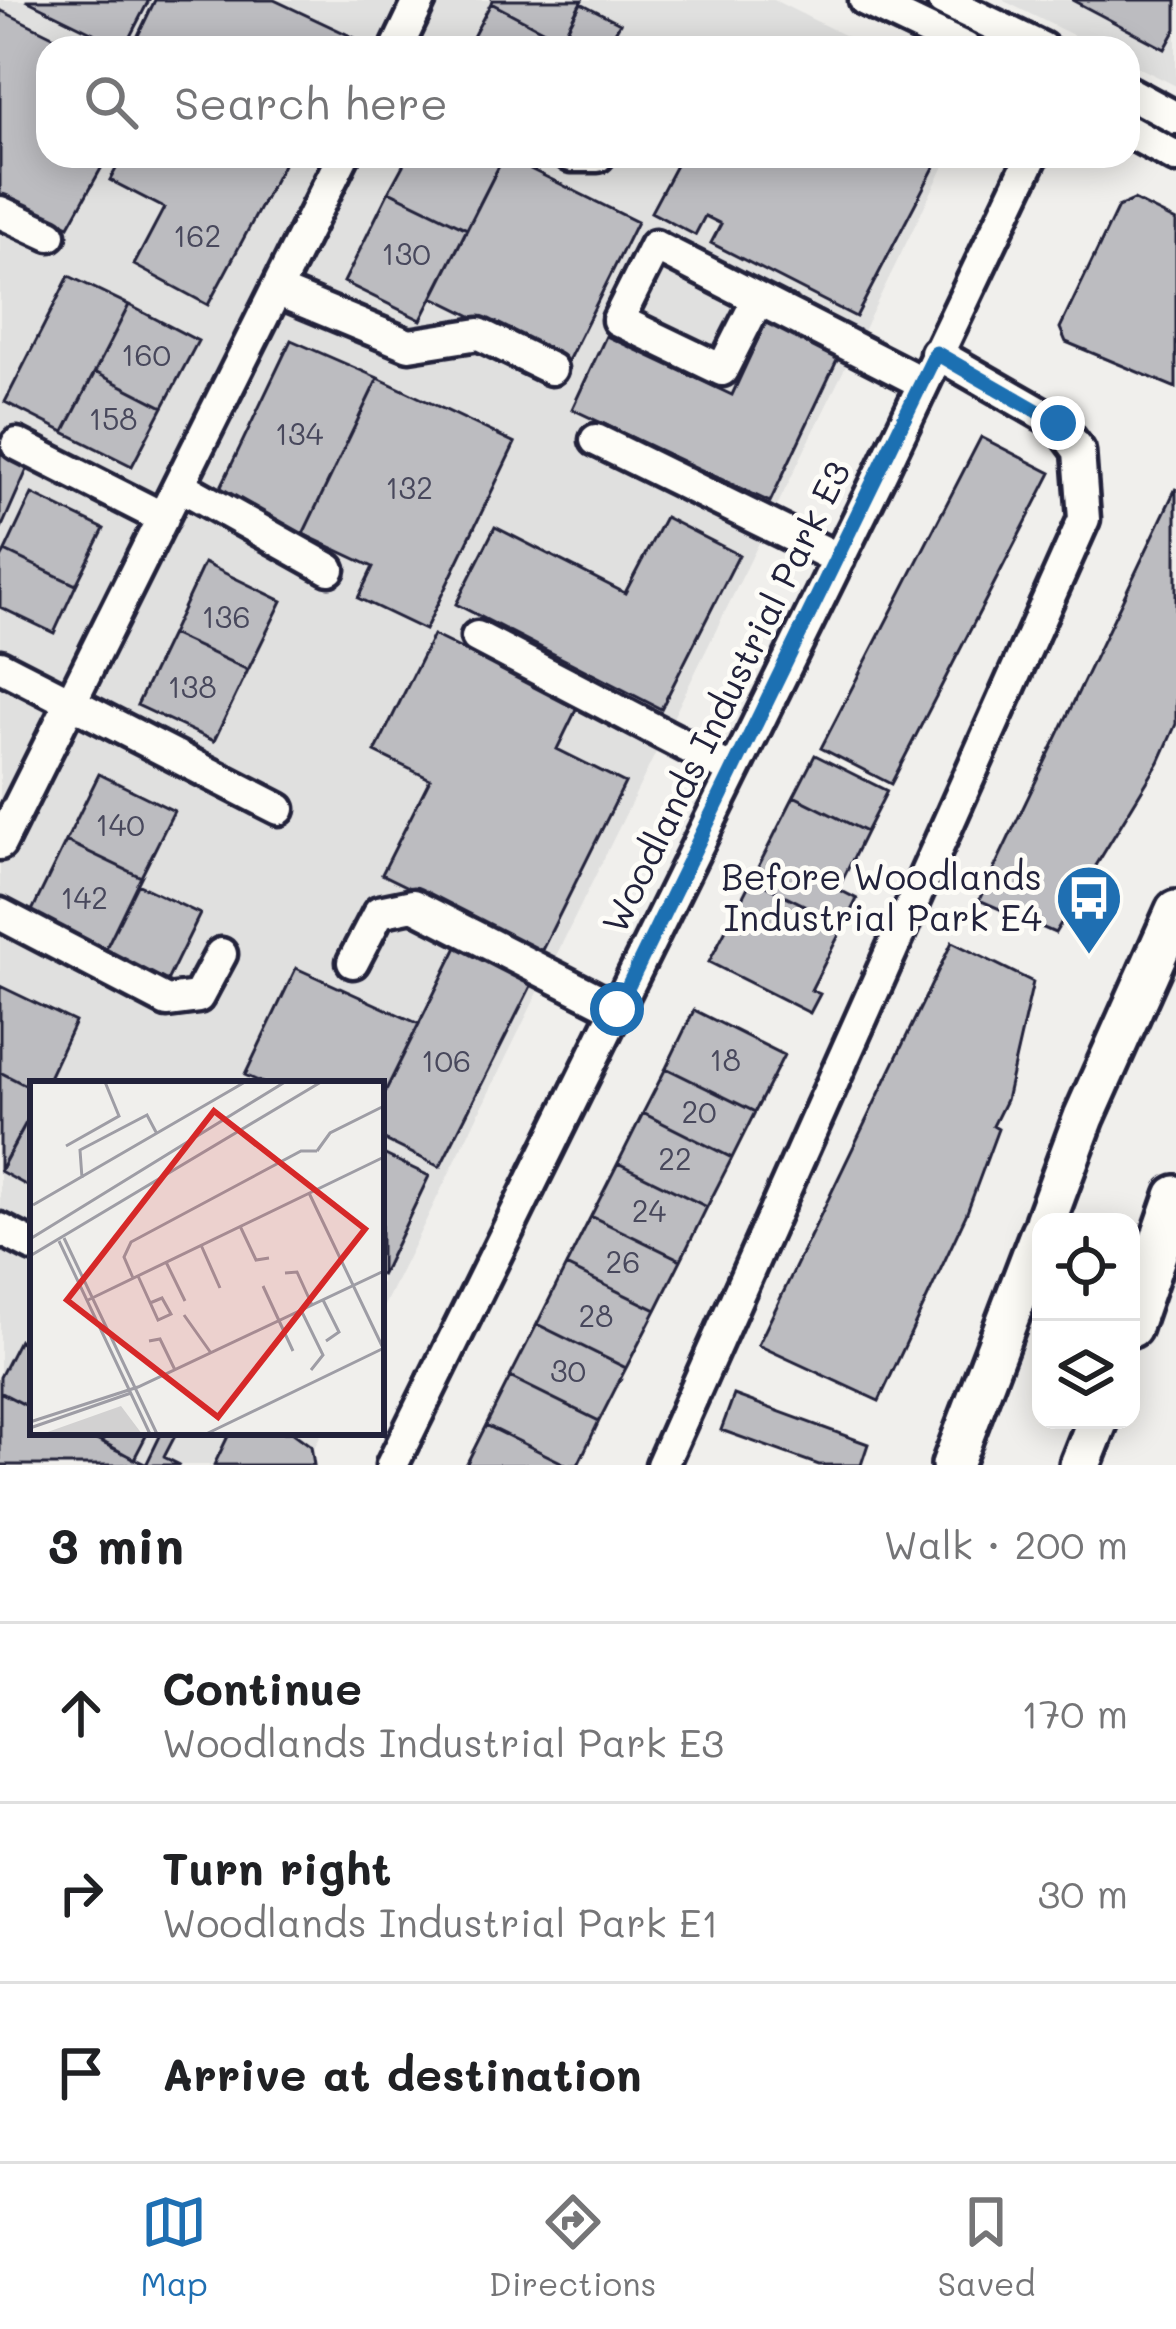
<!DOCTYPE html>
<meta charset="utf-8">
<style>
:root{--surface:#fff;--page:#f6f6f6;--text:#202124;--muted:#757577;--line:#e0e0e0;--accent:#1f6fb2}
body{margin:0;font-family:Mali,sans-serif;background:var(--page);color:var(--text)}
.controls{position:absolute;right:36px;bottom:36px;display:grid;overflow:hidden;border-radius:24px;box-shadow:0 6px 30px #0003}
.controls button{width:108px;height:108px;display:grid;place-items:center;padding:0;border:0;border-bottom:3px solid var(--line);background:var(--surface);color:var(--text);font:60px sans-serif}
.stop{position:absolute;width:36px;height:36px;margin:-27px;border:9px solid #1f6fb2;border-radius:50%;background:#fff}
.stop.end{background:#1f6fb2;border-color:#fff;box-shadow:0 3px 12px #0008}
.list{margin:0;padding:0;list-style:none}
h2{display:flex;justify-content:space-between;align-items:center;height:156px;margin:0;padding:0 48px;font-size:51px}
h2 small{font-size:39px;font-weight:400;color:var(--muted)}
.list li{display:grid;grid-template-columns:78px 1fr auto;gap:36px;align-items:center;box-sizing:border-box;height:180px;padding:0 48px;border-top:3px solid var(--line)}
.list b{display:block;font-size:45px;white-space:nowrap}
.list p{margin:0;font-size:39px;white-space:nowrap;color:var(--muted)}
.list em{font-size:39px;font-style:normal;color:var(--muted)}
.icon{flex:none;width:66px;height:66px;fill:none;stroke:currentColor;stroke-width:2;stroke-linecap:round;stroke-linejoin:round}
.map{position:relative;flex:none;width:1176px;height:1465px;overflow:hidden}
.search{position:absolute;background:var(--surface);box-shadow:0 6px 30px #0003;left:36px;right:36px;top:36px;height:132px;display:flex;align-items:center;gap:30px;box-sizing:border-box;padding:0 42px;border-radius:36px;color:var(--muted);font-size:45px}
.sheet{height:696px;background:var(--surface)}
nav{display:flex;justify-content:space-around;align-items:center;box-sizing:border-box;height:168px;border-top:3px solid var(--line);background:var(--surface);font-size:33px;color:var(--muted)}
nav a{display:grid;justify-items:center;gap:6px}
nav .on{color:var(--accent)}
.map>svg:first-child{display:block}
.built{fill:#e0e0df}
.building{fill:#bcbcc0;stroke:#22223b;stroke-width:3}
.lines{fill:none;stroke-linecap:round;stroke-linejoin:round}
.minor-casing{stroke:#22223b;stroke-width:39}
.major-casing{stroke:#22223b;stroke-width:48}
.minor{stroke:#fdfcf7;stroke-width:30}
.major{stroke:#fdfcf7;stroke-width:39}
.route{stroke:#1f6fb2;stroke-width:15}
.labels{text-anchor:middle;stroke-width:10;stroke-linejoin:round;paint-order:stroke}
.number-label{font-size:30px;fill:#48485c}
.street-label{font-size:36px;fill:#22223b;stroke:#fdfcf7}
.poi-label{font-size:36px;fill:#22223b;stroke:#fdfcf7;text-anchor:end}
.inset-road{fill:none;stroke:#9e9da5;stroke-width:3}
.view{fill:#d62828;fill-opacity:0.15;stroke:#d62828;stroke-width:6}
.inset-edge{fill:none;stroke:#22223b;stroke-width:6}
</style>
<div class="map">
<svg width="1176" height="1465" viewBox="0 0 1176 1465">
<rect width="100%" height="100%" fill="#f0efec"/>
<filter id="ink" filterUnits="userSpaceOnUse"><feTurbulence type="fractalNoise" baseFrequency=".00833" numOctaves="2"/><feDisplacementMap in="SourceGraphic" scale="24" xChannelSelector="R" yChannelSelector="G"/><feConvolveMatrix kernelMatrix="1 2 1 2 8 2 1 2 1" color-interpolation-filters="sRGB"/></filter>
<g filter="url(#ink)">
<path class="built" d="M0 0H774L870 48H48V156H949L381 1312V1084H33V1432H322L306 1465H0Z
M1002 0H1176V86L1128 62V48H1099Z"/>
<path class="building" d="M26 0H149L124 48Z
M155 0H274L357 39 353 48H132Z
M492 0H582L561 40 491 3Z
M1072 0H1176V29L1165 49Z
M491 3 561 40 557 48H467Z
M581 3 620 23 606 48H557Z
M0 10 77 48H48V156H108L69 226 0 195Z
M123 156 286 159 208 305 134 265 164 208 110 180Z
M408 156H504L467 229 389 191Z
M504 156 637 222 567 363 433 297Z
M681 156H770L783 163 786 156H940L856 317 711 243 721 224 705 216 695 235 651 212Z
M389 191 467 229 421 320 344 282Z
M1134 200 1176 221V388L1066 342 1060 328 1118 207Z
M69 276 129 305 64 432 5 402Z
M129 305 198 341 163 407 95 372Z
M768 317 841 352 770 502 572 409 606 336 732 395Z
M291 340 378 378 303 534 219 491Z
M95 372 163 407 132 466 64 432Z
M378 378 515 443 425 630 358 598 373 567 303 534Z
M981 437 1051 473 891 784 821 748Z
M0 450 30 463 0 531Z
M1176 488V724L1159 762 1055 933 979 900Z
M32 494 104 529 76 585 5 551Z
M665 517 739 555 661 709 456 604 495 527 625 593Z
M5 551 76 585 54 633 0 607V560Z
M204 563 282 601 248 670 171 634Z
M171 634 248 670 214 741 137 705Z
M433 635 578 706 557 749 625 783 541 952 382 874 430 779 375 752Z
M815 755 887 791 866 832 794 796Z
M99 774 174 811 141 877 66 841Z
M794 796 866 832 838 889 857 899 844 925 752 879Z
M66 841 141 877 105 950 30 915Z
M752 879 844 925 811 990 820 994 810 1013 709 962Z
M137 884 200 914 167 981 105 950Z
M460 941 535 978 440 1167 381 1138V1100Z
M952 942 1033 982 1006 1100 993 1126 998 1129 966 1215 879 1401 758 1345Z
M296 968 419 1024 381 1100V1084H265L245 1075Z
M0 986 75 1022 46 1084H33V1089L0 1072Z
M694 1010 784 1055 755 1112 666 1068Z
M666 1068 755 1112 732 1158 643 1113Z
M0 1072 33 1089V1110L0 1170Z
M33 1110V1189L0 1171Z
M643 1113 732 1158 707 1207 618 1163Z
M381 1153 429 1176 381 1276Z
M618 1163 707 1207 681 1260 591 1216Z
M591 1216 681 1260 656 1310 566 1266Z
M566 1266 656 1310 626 1368 537 1324Z
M537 1324 626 1368 599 1421 510 1377Z
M19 1340 33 1346V1409L0 1392V1377Z
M510 1377 599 1421 578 1465H567L486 1425Z
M0 1392 33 1409V1432H80L147 1465H0Z
M734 1395 868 1444 861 1465H819L721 1430Z
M486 1425 567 1465H466Z
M85 1432H148L134 1459Z
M162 1432H177L164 1457 180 1465H146Z
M230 1432H292L311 1446 314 1465H214Z"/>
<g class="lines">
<g class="minor-casing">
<path id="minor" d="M865 0 965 48
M943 0 1042 48
M397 48 420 0
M1128 92 1176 118
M1128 131 1176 157
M571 156H598
M0 212 50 235
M276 290 409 345 479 334 551 369
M758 299 722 370 618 320 655 246 921 382
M596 440 839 559
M17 444 163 518
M179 485 329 569
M477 637 734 771
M0 666 279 809
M0 844 343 156
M0 914 167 1001 198 997 221 954
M353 962 379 912 413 905 617 1009
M0 1229 33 1246
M392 1465 882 471 1032 156
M662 1465 1084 519 1079 451 1058 423 936 353"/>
</g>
<g class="major-casing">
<path id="major" d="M1045 1222 1084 1117 1176 911
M1131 1327 1176 1196
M952 1465 1041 1232
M1080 1465 1098 1420"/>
</g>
<use href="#minor" class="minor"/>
<use href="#major" class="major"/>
</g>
</g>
<g class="lines" filter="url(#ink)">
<path class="route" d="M617 1009 936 353 1058 423"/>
</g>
<defs>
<g id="bus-pin" transform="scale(3.45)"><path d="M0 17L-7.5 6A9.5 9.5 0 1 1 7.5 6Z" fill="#1f6fb2" stroke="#fdfcf7"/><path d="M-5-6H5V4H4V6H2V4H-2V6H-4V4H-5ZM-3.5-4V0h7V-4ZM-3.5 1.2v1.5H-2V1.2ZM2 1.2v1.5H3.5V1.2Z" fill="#fff"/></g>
</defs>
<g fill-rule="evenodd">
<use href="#bus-pin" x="1089" y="898"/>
</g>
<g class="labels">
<g class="number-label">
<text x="197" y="247">162</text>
<text x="406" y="265">130</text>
<text x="146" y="366">160</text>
<text x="113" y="430">158</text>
<text x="299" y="445">134</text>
<text x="409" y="499">132</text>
<text x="226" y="628">136</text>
<text x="192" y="698">138</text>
<text x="120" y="836">140</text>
<text x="84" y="909">142</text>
<text x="725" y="1071">18</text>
<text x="446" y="1072">106</text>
<text x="699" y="1123">20</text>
<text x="675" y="1170">22</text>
<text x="649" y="1222">24</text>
<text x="623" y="1273">26</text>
<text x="596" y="1327">28</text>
<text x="568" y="1382">30</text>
</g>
<g class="street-label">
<text transform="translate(726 697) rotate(-64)" y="13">Woodlands Industrial Park E3</text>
</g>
<g class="poi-label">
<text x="1042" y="890">Before Woodlands<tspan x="1042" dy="41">Industrial Park E4</tspan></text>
</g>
</g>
<g transform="translate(30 1081)">
<rect width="354" height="354" fill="#f0efec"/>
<path d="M91 325 112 353H12Z" fill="#d2d1d1"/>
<path class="inset-road" d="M36 65 89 35 75 1M287 70 300 52 354 25M52 97 50 69 117 34 127 53M279 112 354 269M3 124 215 1M210 145 226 179 239 177M34 157 127 353M0 158 255 1M29 160 120 353M171 164 190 207M0 175 291 1M136 181 155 220M255 192 267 191 282 224M108 195 128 239 141 233 132 217 120 222M103 197 94 176 101 161 271 70H287M233 205 263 270M293 219 309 251 296 260M56 220 354 76M271 229 293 274 281 289M154 234 181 272M119 260 130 258 145 289M0 341 108 306 354 190M0 347 101 312M176 353 354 267"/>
<path class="view" d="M184 30 335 148 188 336 37 219Z"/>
<rect width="354" height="354" class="inset-edge"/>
</g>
</svg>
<div class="controls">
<button><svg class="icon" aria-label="locate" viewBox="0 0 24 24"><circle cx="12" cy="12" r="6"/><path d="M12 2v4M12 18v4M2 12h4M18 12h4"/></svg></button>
<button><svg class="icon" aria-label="layers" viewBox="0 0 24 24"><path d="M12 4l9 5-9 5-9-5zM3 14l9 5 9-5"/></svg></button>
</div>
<div class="stop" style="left:617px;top:1009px"></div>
<div class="stop end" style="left:1058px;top:423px"></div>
<div class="search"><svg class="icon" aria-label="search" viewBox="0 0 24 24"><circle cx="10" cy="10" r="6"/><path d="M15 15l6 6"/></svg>Search here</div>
</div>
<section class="sheet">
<h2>3 min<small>Walk · 200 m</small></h2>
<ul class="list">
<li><svg class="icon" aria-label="ahead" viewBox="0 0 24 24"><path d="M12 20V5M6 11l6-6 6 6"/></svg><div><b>Continue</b><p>Woodlands Industrial Park E3</p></div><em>170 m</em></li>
<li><svg class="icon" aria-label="right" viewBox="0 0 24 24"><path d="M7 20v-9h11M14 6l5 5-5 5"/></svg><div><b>Turn right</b><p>Woodlands Industrial Park E1</p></div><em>30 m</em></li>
<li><svg class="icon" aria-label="arrive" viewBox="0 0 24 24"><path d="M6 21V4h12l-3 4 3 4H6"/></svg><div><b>Arrive at destination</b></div></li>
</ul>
</section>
<nav>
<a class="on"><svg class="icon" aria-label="map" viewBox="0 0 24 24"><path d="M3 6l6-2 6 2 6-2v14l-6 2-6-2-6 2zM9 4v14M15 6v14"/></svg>Map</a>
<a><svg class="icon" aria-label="directions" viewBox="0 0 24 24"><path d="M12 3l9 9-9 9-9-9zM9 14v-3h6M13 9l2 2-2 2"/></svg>Directions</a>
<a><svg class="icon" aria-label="saved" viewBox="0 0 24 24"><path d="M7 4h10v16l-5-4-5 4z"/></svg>Saved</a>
</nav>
